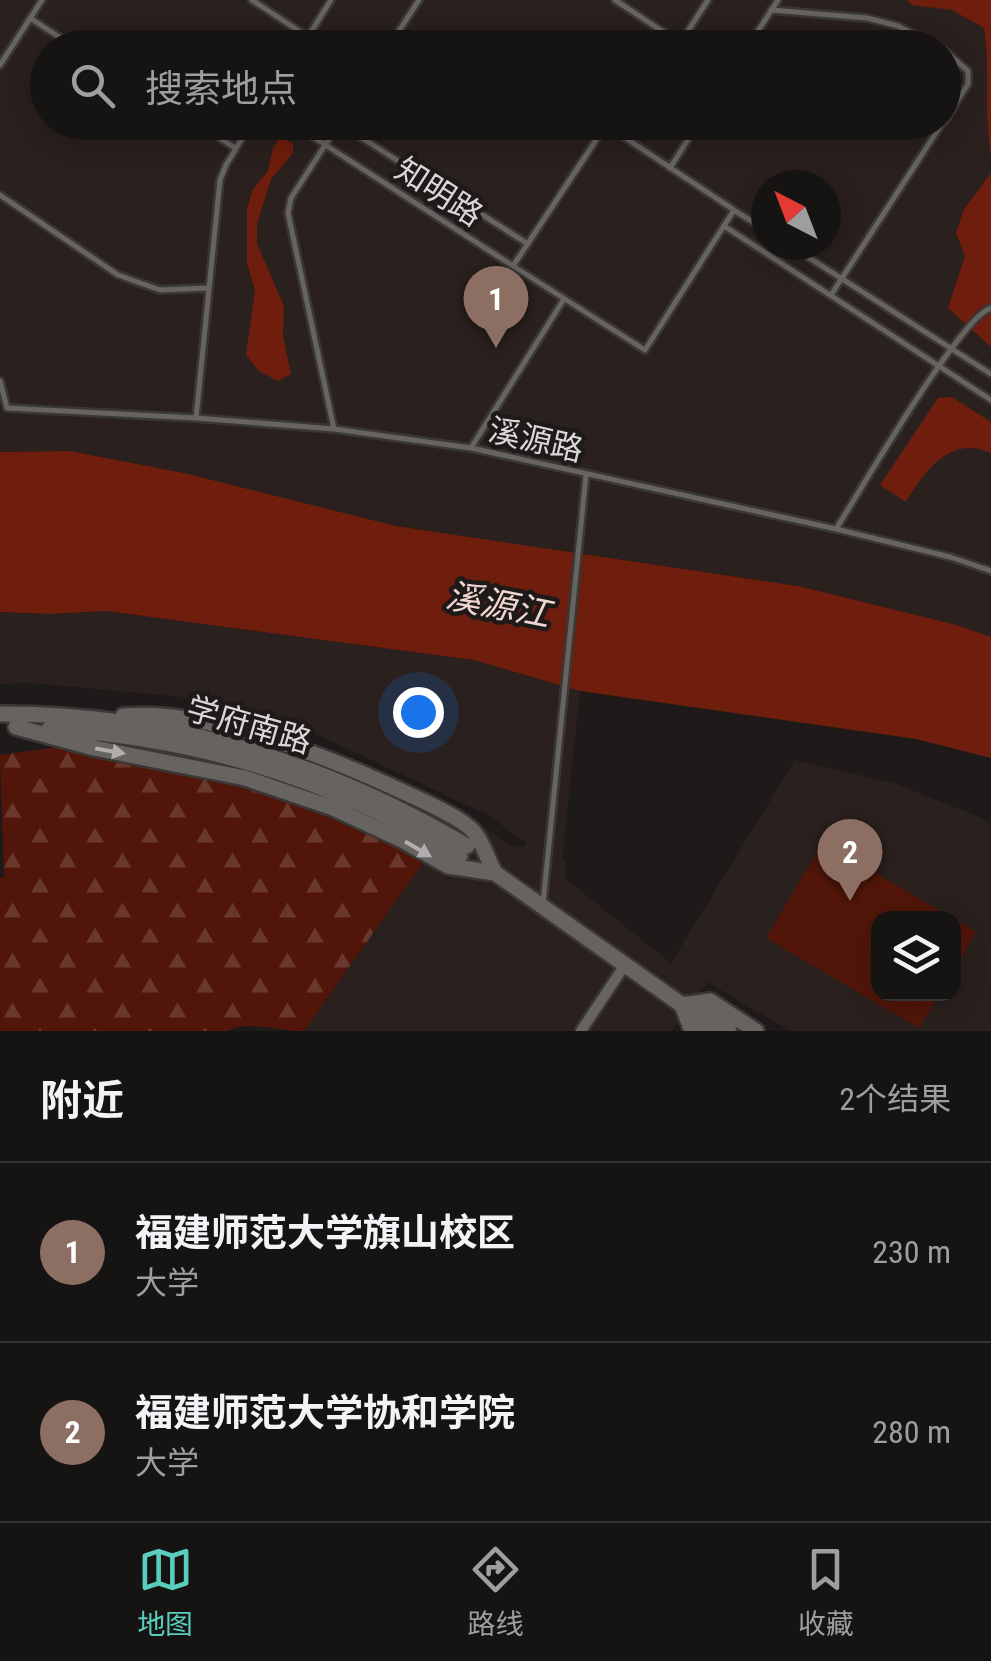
<!DOCTYPE html>
<html lang="zh">
<meta charset="utf-8">
<style>
:root{--surface:#161413;--page:#232121;--text:#f1f3f6;--muted:#9e9ea0;--line:#353333;--accent:#59cebe}
body{margin:0;font-family:"Roboto Condensed","Noto Sans SC",sans-serif;background:var(--page);color:var(--text)}
.controls{position:absolute;right:30px;bottom:30px;display:grid;overflow:hidden;border-radius:20px;box-shadow:0 5px 25px #0003}
.controls button{width:90px;height:90px;display:grid;place-items:center;padding:0;border:0;border-bottom:2px solid var(--line);background:var(--surface);color:var(--text);font:50px sans-serif}
.compass{position:absolute;left:751px;top:170px;width:90px;height:90px;border-radius:50%;background:var(--surface);box-shadow:0 5px 25px #0003;rotate:318deg}
.you{position:absolute;left:418px;top:712px;width:35px;height:35px;margin:-25px;border:8px solid #fff;border-radius:50%;background:#1a73e8;box-shadow:0 0 0 15px #1a73e833}
.badge{display:grid;place-items:center;width:65px;height:65px;border-radius:50%;background:var(--accent);color:#fff;font-size:32px;font-weight:700}
.pin{position:absolute;translate:-50% -82px;filter:drop-shadow(0 2px 5px #0008)}
.pin::after{content:'';position:absolute;top:52px;width:35px;height:30px;background:inherit;clip-path:polygon(0 0,100% 0,50% 100%)}
.list{margin:0;padding:0;list-style:none}
h2{display:flex;justify-content:space-between;align-items:center;height:130px;margin:0;padding:0 40px;font-size:42px}
h2 small{font-size:32px;font-weight:400;color:var(--muted)}
.list li{display:grid;grid-template-columns:65px 1fr auto;gap:30px;align-items:center;box-sizing:border-box;height:180px;padding:0 40px;border-top:2px solid var(--line)}
.list b{display:block;font-size:38px;white-space:nowrap}
.list p{margin:0;font-size:32px;white-space:nowrap;color:var(--muted)}
.list em{font-size:32px;font-style:normal;color:var(--muted)}
.icon{flex:none;width:55px;height:55px;fill:none;stroke:currentColor;stroke-width:2;stroke-linecap:round;stroke-linejoin:round}
.map{position:relative;flex:none;width:991px;height:1031px;overflow:hidden}
.search{position:absolute;background:var(--surface);box-shadow:0 5px 25px #0003;left:30px;right:30px;top:30px;height:110px;display:flex;align-items:center;gap:25px;box-sizing:border-box;padding:0 35px;border-radius:55px;color:var(--muted);font-size:38px}
.sheet{height:490px;background:var(--surface)}
nav{display:flex;justify-content:space-around;align-items:center;box-sizing:border-box;height:140px;border-top:2px solid var(--line);background:var(--surface);font-size:28px;color:var(--muted)}
nav a{display:grid;justify-items:center;gap:5px}
nav .on{color:var(--accent)}
.map>svg:first-child{display:block}
.built{fill:#2a201d;fill-rule:evenodd}
.forest{fill:url(#forest-firs)}
.pitch{fill:#511609}
.water{fill:#6f1d0c}
.lines{fill:none;stroke-linecap:round;stroke-linejoin:round}
.service-casing{stroke:#3a3737;stroke-width:10}
.minor-casing{stroke:#3a3737;stroke-width:15}
.secondary-casing{stroke:#3a3737;stroke-width:20}
.service{stroke:#676361;stroke-width:5}
.minor{stroke:#676361;stroke-width:10}
.secondary{stroke:#676361;stroke-width:15}
.oneway{fill:#b2aeae}
.labels{text-anchor:middle;stroke-width:9;stroke-linejoin:round;paint-order:stroke}
.street-label{font-size:32px;fill:#dad7d7;stroke:#1e1a19}
.water-label{font-size:35px;font-style:italic;fill:#f0d6d0;stroke:#1e1a19}
</style>
<div class="map">
<svg width="991" height="1031" viewBox="0 0 991 1031">
<defs>
<pattern id="forest-firs" width="22" height="20" patternUnits="userSpaceOnUse" patternTransform="scale(2.5)"><rect width="22" height="20" fill="#511609"/><path d="M5 1l3.5 6h-7zM16 11l3.5 6h-7z" fill="#69372c"/></pattern>
</defs>
<rect width="100%" height="100%" fill="#1e1a19"/>
<path class="built" d="M0 0H991V637L957 625 798 586 396 526 184 473 70 451 0 452ZM48 48H944V122H48ZM766 185H826V245H766Z
M106 611 474 660 580 691 562 860 566 862 565 878 671 963 795 760 893 783 975 815 991 823V1031H790L707 982 672 1031H304L424 861 449 879 483 826 510 845 523 847 527 843 486 814 305 729 182 697 31 683 0 684V612L49 614ZM878 918H954V994H878Z"/>
<path class="forest" d="M116 739 253 765 366 813 424 861 304 1031C279 1031 249 1020 227 1031H0V878L4 877 0 755Z"/>
<path class="pitch" d="M823 842 976 932 954 971V918H878V994H940L919 1028 766 938Z"/>
<path class="water" d="M907 0H991V154C983 112 991 70 984 28L952 10 912 5Z
M281 135 293 144V153L271 179 257 224V244L284 306 283 336 291 374 278 381 259 371 246 355 255 291 247 263V209L253 189 268 171 273 148Z
M991 173V347L948 308 965 256 956 233 964 209Z
M952 397 991 422V453C950 434 924 472 906 502L880 485 938 398Z
M70 451 184 473 396 526 798 586 957 625 991 637V758L916 739 580 691 474 660 106 611 49 614 0 612V452Z"/>
<g class="lines">
<g class="service-casing">
<path id="service" d="M252 0 308 37
M615 0 680 43
M771 10 867 18 898 26 939 48
M30 18 76 48
M301 48 331 0
M388 48 419 0
M655 48 664 33
M677 48 708 0
M747 48 778 0
M944 50 968 71V84L944 122
M0 65 42 0
M195 122 235 148
M290 122 513 266
M337 122 528 244
M606 125 734 210 645 350 513 266Z
M621 135 629 122
M670 168 699 122
M0 195 118 275 160 290 207 288
M735 211 766 230
M724 226 991 400
M789 245 991 374
M831 295 943 122
M0 381 7 408 196 418 334 429 471 448 836 529C859 493 960 317 991 308
M196 418 220 180 226 165 252 122
M334 429 288 213 291 198 340 122
M471 448 564 299
M836 529 950 557 991 571
M543 904 586 475"/>
</g>
<g class="minor-casing">
<path id="minor" d="M581 1031 625 965"/>
</g>
<g class="secondary-casing">
<path id="secondary" d="M0 714C166 713 325 762 467 846
M123 716C210 708 329 757 408 794 425 802 462 818 474 832 483 842 488 861 495 873
M16 727 94 748 245 778 333 808 402 840 448 866 495 873 682 1005 692 1031
M49 729C195 737 334 780 460 856
M682 1005 710 1001 756 1031
M700 1012 729 1031
M693 1021 708 1031"/>
</g>
<use href="#service" class="service"/>
<use href="#minor" class="minor"/>
<use href="#secondary" class="secondary"/>
</g>
<defs><path id="oneway-solid" d="M-6-.8H1V-3.2L6.5 0L1 3.2V.8H-6Z" transform="scale(2.5)"/></defs>
<g class="oneway">
<use href="#oneway-solid" transform="translate(110 751) rotate(10)"/>
<use href="#oneway-solid" transform="translate(418 849) rotate(30)"/>
</g>
<g class="labels">
<g class="street-label">
<text transform="translate(439 192) rotate(33)" y="11">知明路</text>
<text transform="translate(536 440) rotate(13)" y="11">溪源路</text>
<text transform="translate(249 725) rotate(16)" y="11">学府南路</text>
</g>
<g class="water-label">
<text transform="translate(498 605) rotate(11)" y="12">溪源江</text>
</g>
</g>
</svg>
<div class="controls">
<button><svg class="icon" aria-label="layers" viewBox="0 0 24 24"><path d="M12 4l9 5-9 5-9-5zM3 14l9 5 9-5"/></svg></button>
</div>
<svg class="compass" viewBox="-18 -18 36 36"><path d="M0-13l5 13h-10z" fill="#e53935"/><path d="M0 13l5-13h-10z" fill="#9e9ea0"/></svg>
<div class="you"></div>
<div class="pin badge" style="left:496px;top:348px;background:#8d6e63">1</div>
<div class="pin badge" style="left:850px;top:901px;background:#8d6e63">2</div>
<div class="search"><svg class="icon" aria-label="search" viewBox="0 0 24 24"><circle cx="10" cy="10" r="6"/><path d="M15 15l6 6"/></svg>搜索地点</div>
</div>
<section class="sheet">
<h2>附近<small>2个结果</small></h2>
<ul class="list">
<li><span class="badge" style="background:#8d6e63">1</span><div><b>福建师范大学旗山校区</b><p>大学</p></div><em>230 m</em></li>
<li><span class="badge" style="background:#8d6e63">2</span><div><b>福建师范大学协和学院</b><p>大学</p></div><em>280 m</em></li>
</ul>
</section>
<nav>
<a class="on"><svg class="icon" aria-label="map" viewBox="0 0 24 24"><path d="M3 6l6-2 6 2 6-2v14l-6 2-6-2-6 2zM9 4v14M15 6v14"/></svg>地图</a>
<a><svg class="icon" aria-label="directions" viewBox="0 0 24 24"><path d="M12 3l9 9-9 9-9-9zM9 14v-3h6M13 9l2 2-2 2"/></svg>路线</a>
<a><svg class="icon" aria-label="saved" viewBox="0 0 24 24"><path d="M7 4h10v16l-5-4-5 4z"/></svg>收藏</a>
</nav>
